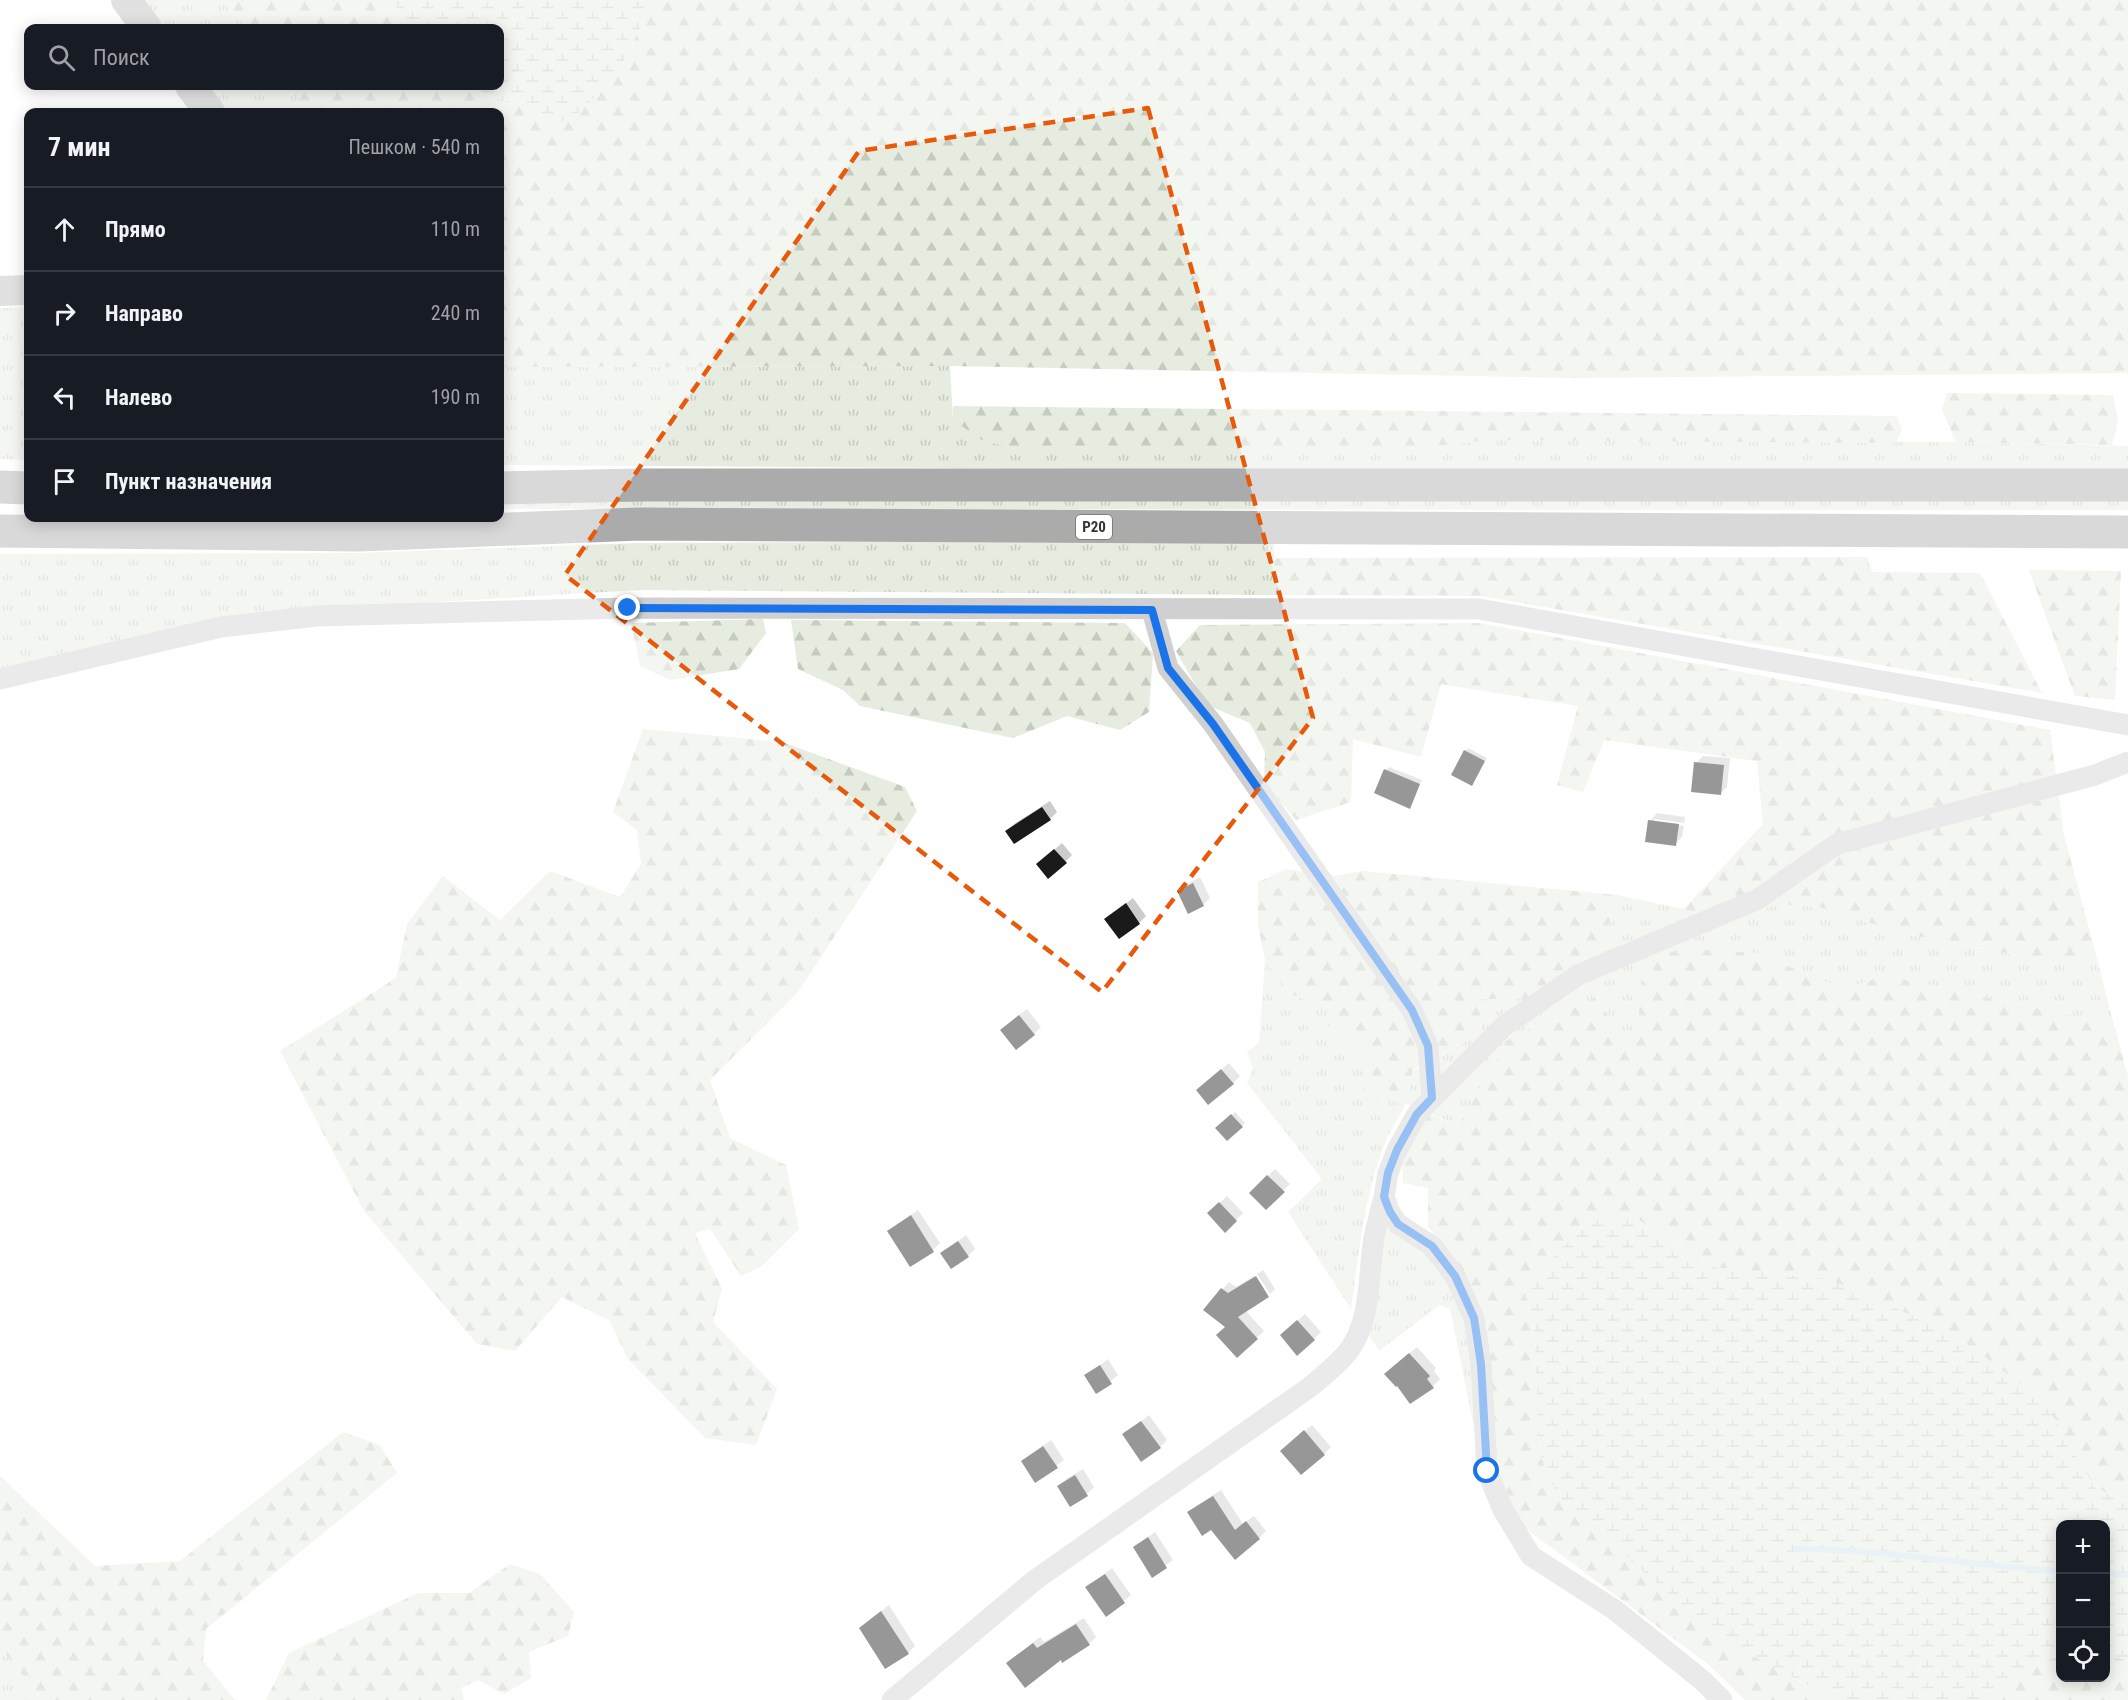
<!DOCTYPE html>
<html lang="ru">
<meta charset="utf-8">
<style>
:root{--surface:#171b24;--page:#242831;--text:#f1f3f6;--muted:#9ea1a6;--line:#363941}
body{margin:0;font-family:"Roboto Condensed",sans-serif;background:var(--page);color:var(--text)}
.controls{position:absolute;right:18px;bottom:18px;display:grid;overflow:hidden;border-radius:12px;box-shadow:0 3px 15px #0003}
.controls button{width:54px;height:54px;display:grid;place-items:center;padding:0;border:0;border-bottom:2px solid var(--line);background:var(--surface);color:var(--text);font:30px sans-serif}
.stop{position:absolute;width:18px;height:18px;margin:-14px;border:4px solid #1a73e8;border-radius:50%;background:#fff}
.stop.end{background:#1a73e8;border-color:#fff;box-shadow:0 2px 6px #0008}
.list{margin:0;padding:0;list-style:none}
h2{display:flex;justify-content:space-between;align-items:center;height:78px;margin:0;padding:0 24px;font-size:26px}
h2 small{font-size:20px;font-weight:400;color:var(--muted)}
.list li{display:grid;grid-template-columns:39px 1fr auto;gap:18px;align-items:center;box-sizing:border-box;height:84px;padding:0 24px;border-top:2px solid var(--line)}
.list b{display:block;font-size:22px;white-space:nowrap}
.list em{font-size:20px;font-style:normal;color:var(--muted)}
.icon{flex:none;width:33px;height:33px;fill:none;stroke:currentColor;stroke-width:2;stroke-linecap:round;stroke-linejoin:round}
.map{position:relative;flex:none;width:2128px;height:1700px;overflow:hidden}
.search{position:absolute;background:var(--surface);box-shadow:0 3px 15px #0003;left:24px;top:24px;width:480px;height:66px;display:flex;align-items:center;gap:15px;box-sizing:border-box;padding:0 21px;border-radius:12px;color:var(--muted);font-size:22px}
.panel{position:absolute;background:var(--surface);box-shadow:0 3px 15px #0003;left:24px;top:108px;width:480px;height:414px;border-radius:12px}
.map>svg:first-child{display:block}
.grass{fill:url(#grass-tufts)}
.forest{fill:url(#forest-firs)}
.wetland{fill:url(#wetland-marsh)}
.shadow{fill:#0003}
.lines{fill:none;stroke-linecap:round;stroke-linejoin:round}
.stream{stroke:#cfe2ee;stroke-width:6}
.building{fill:#1a1a1a}
.street{stroke:#d0d0d0;stroke-width:21}
.secondary{stroke:#bdbdbd;stroke-width:30}
.primary{stroke:#ababab;stroke-width:33}
.route{stroke:#1a73e8;stroke-width:8}
.marked{fill:none;stroke:#e8590c;stroke-width:4.5;stroke-dasharray:12 8;stroke-linejoin:round}
.labels{text-anchor:middle;stroke-width:6;stroke-linejoin:round;paint-order:stroke}
.shield{fill:#fff;stroke:#707070;stroke-width:1.5}
.shield-label{font-size:15px;font-weight:bold;fill:#333}
</style>
<div class="map">
<svg width="2128" height="1700" viewBox="0 0 2128 1700">
<defs>
<pattern id="grass-tufts" width="24" height="20" patternUnits="userSpaceOnUse" patternTransform="scale(1.5)"><rect width="24" height="20" fill="#e6ecdf"/><path d="M3 7l-1-3M5 7V3M7 7l1-3M15 17l-1-3M17 17v-4M19 17l1-3" fill="none" stroke="#c6cbc0"/></pattern>
<pattern id="forest-firs" width="22" height="20" patternUnits="userSpaceOnUse" patternTransform="scale(1.5)"><rect width="22" height="20" fill="#e6ecdf"/><path d="M5 1l3.5 6h-7zM16 11l3.5 6h-7z" fill="#c6cbc0"/></pattern>
<pattern id="wetland-marsh" width="20" height="14" patternUnits="userSpaceOnUse" patternTransform="scale(1.5)"><rect width="20" height="14" fill="#e6ecdf"/><path d="M1 5h8M5 5V1M11 12h8M15 12V8" fill="none" stroke="#c6cbc0"/></pattern>
</defs>
<rect width="100%" height="100%" fill="#fff"/>
<path class="grass" d="M141 0H222L248 28H162Z
M204 86H292L308 112H224Z
M28 307V460L0 459V308Z
M950 366 953 420 1408 449 1489 440 1956 442 2128 446V474L1684 473 500 465V367Z
M2128 495V510L500 509V496Z
M1274 540 1276 595 640 590 317 609 0 672V554L360 553 639 543Z
M1617 895 1684 909 1724 921 1776 904 1819 907 1906 934 2077 967 2095 951 2114 1025 1884 975 1845 990 1757 953 1639 997V1034L1623 1043 1597 996 1507 1040 1459 1125 1406 1104C1400 1116 1391 1128 1386 1141 1364 1193 1359 1253 1351 1309L1288 1212 1322 1179 1247 1083 1253 1068 1247 1052 1259 1043 1265 959 1290 994 1335 1009 1328 1024 1369 1058 1413 1071 1482 1032 1481 999 1573 969 1604 940Z
M1389 1229 1432 1257 1469 1319 1481 1462 1450 1309 1439 1305 1379 1351 1366 1331 1382 1231Z
M0 1648 44 1700H0Z"/>
<path class="forest" d="M222 0H396L400 28H248Z
M653 0H2128V375L2126 373 1572 378 950 366 500 367V112H308L292 86H471L483 94 619 72Z
M1947 393 2113 395 2118 420 2112 445 1956 442 1942 410Z
M953 406 1896 416 1902 429 1896 443 1489 440 1408 449 1011 448 982 440 953 420Z
M1867 557 1872 572 1980 573 2042 693 1481 596 1276 595 1274 558Z
M2029 570 2121 571 2115 700 2075 696Z
M763 619 766 633 739 669 670 680 640 666 631 623Z
M791 620 1125 623 1153 653 1149 712 1120 730 1067 716 1013 738 860 706 843 690 798 669Z
M1480 623 2050 730 2064 835 2095 951 2078 967 1906 934 1819 907 1776 904 1724 921 1684 909 1763 824 1757 761 1604 740 1583 792 1557 785 1578 706 1441 684 1421 757 1353 739 1351 802 1296 820 1264 782 1265 752 1250 723 1207 705 1176 651 1200 625Z
M643 729 782 742 905 787 917 811 798 992 710 1080 730 1138 786 1165 799 1229 762 1266 741 1276 710 1229 695 1233 722 1289 713 1322 777 1389 756 1445 705 1438 628 1359 610 1321 562 1297 515 1351 477 1344 364 1211 280 1051 396 978 407 924 443 876 500 920 550 871 620 897 641 864 637 830 613 812Z
M1287 869 1334 876 1363 871 1617 895 1604 940 1573 969 1525 999H1481L1482 1032 1413 1070 1406 1104 1363 1095 1369 1058 1327 1024 1335 1009 1290 994 1265 959 1258 926V882Z
M1684 948 1757 953 1845 990 1884 975 2114 1025 2128 1076V1502L2095 1488 2044 1401 1829 1279 1713 1267 1629 1214 1590 1219 1552 1258 1525 1291 1534 1335 1540 1455 1723 1640 1836 1700H1745L1708 1664 1517 1522 1493 1471 1461 1267 1428 1227V1188L1403 1183 1402 1154 1426 1113 1459 1125 1507 1040 1597 996 1623 1043 1639 1034V997L1648 959Z
M343 1432 380 1445 397 1473 206 1629 203 1661 235 1700H44L0 1648V1476L95 1566 180 1561Z
M510 1564 540 1574 574 1612 568 1636 529 1652 531 1678 504 1694 478 1680 461 1688 464 1700H266L289 1653 418 1593H469Z
M2106 1655 2128 1660V1700H1994L2040 1661 2060 1657V1678H2106Z"/>
<path class="wetland" d="M396 0H653L619 72 568 123 483 94 471 86H500V28H400Z
M1629 1214 1713 1267 1829 1279 1952 1333 2044 1401 2095 1488 2128 1502V1660L2106 1655V1524H2060V1657L2040 1661 1994 1700H1836L1723 1640 1559 1499 1540 1455 1534 1335 1525 1291 1552 1258 1590 1219Z"/>
<path class="shadow" d="M1468 748 1487 758 1472 785 1465 751Z
M1703 756 1730 758 1727 787 1720 794 1696 763Z
M1389 767 1422 780 1409 807 1386 770Z
M1050 801 1057 812 1050 819 1007 831 1014 824Z
M1657 813 1685 817 1684 823 1654 819V822L1684 826 1682 837 1675 844 1650 821Z
M1062 843 1072 855 1065 862 1045 858Z
M1200 877 1210 898 1203 905 1178 892 1185 885Z
M1133 898 1146 916 1139 923 1106 919Z
M1027 1009 1041 1027 1034 1034 1009 1023Z
M1229 1063 1240 1076 1233 1083H1205Z
M1235 1112 1245 1123 1227 1139 1217 1128Z
M1275 1169 1290 1184 1266 1208 1251 1193Z
M1227 1196 1243 1213 1225 1231 1209 1213Z
M918 1210 940 1243 933 1250 911 1265 889 1231Z
M966 1235 975 1249 968 1256 942 1253Z
M1263 1270 1275 1289 1270 1294 1257 1274Z
M1254 1276 1267 1296 1245 1310 1264 1331 1237 1356 1227 1326 1205 1309 1229 1282 1236 1287Z
M1305 1314 1321 1332 1314 1339 1289 1328Z
M1417 1347 1436 1368 1434 1371 1440 1379 1433 1386 1393 1367Z
M1108 1359 1118 1375 1097 1392 1086 1376Z
M1149 1415 1167 1440 1160 1447 1124 1435Z
M1312 1425 1331 1447 1324 1454 1289 1444Z
M1051 1440 1064 1460 1036 1481 1023 1461Z
M1083 1469 1094 1487 1087 1494 1070 1505 1059 1486 1066 1479Z
M1221 1490 1243 1524 1254 1516 1266 1531 1259 1538 1211 1528 1189 1513 1196 1506Z
M1155 1532 1173 1560 1152 1576 1134 1548Z
M1112 1568 1131 1595 1106 1615 1087 1587Z
M889 1605 915 1646 908 1653 861 1628Z
M1084 1618 1096 1637 1089 1644 1061 1658 1015 1657 1040 1637 1044 1642Z"/>
<g class="lines">
<path class="stream" d="M1796 1549C1885 1549 1972 1566 2060 1571
M2106 1573 2128 1575"/>
</g>
<path class="building" d="M1464 750 1485 761 1472 786 1451 775Z
M1694 762 1724 765 1721 795 1691 792Z
M1384 769 1420 784 1410 809 1374 793Z
M1042 807 1051 820 1014 844 1005 831Z
M1648 820 1679 824 1676 846 1645 842Z
M1054 849 1067 863 1048 879 1036 864Z
M1193 883 1204 906 1188 914 1177 891Z
M1126 903 1140 924 1119 939 1104 919Z
M1019 1015 1035 1035 1016 1050 1000 1030Z
M1221 1069 1234 1084 1208 1105 1196 1090Z
M1231 1114 1243 1127 1227 1141 1215 1128Z
M1267 1175 1285 1192 1266 1210 1249 1193Z
M1219 1202 1237 1221 1225 1233 1207 1213Z
M911 1215 934 1252 910 1267 887 1231Z
M958 1241 969 1257 951 1269 940 1253Z
M1256 1276 1269 1297 1238 1317 1258 1339 1237 1358 1216 1335 1225 1327 1203 1310 1221 1288 1228 1293Z
M1297 1320 1315 1340 1297 1356 1280 1335Z
M1409 1353 1430 1376 1427 1379 1434 1388 1410 1404 1397 1386 1396 1387 1384 1374Z
M1100 1365 1112 1384 1096 1394 1084 1375Z
M1141 1421 1161 1448 1141 1462 1122 1434Z
M1304 1430 1325 1455 1301 1475 1280 1451Z
M1043 1446 1058 1468 1035 1483 1021 1461Z
M1075 1475 1088 1496 1070 1507 1057 1486Z
M1213 1496 1235 1530 1246 1521 1260 1539 1235 1560 1211 1530 1202 1536 1187 1512Z
M1148 1537 1167 1568 1152 1578 1133 1547Z
M1105 1574 1125 1603 1106 1617 1085 1587Z
M881 1611 909 1654 885 1669 859 1628Z
M1076 1624 1090 1645 1062 1663 1061 1660 1025 1688 1006 1663 1033 1643 1037 1648Z"/>
<g class="lines">
<path class="street" d="M1152 610 1168 668 1213 724 1412 1010 1428 1046 1432 1098
M0 679 221 627 317 616 628 608 1479 609 2128 725
M892 1700 1035 1580 1310 1387C1324 1375 1339 1364 1350 1349 1372 1317 1368 1274 1374 1237 1377 1224 1381 1210 1384 1197
M1722 1700 1702 1680 1615 1610 1531 1556 1503 1510 1487 1471 1481 1364 1474 1318 1455 1276 1432 1246 1398 1224 1390 1213 1384 1197 1388 1173 1397 1150 1417 1114 1504 1026 1578 975 1758 899 1837 844 2095 775 2128 762"/>
<path class="secondary" d="M126 0 147 28
M190 86 210 112
M0 291 28 290"/>
<path class="primary" d="M0 487 28 488
M500 488 639 485H2128
M0 531 358 535 639 524 2128 532"/>
</g>
<g class="lines">
<path class="route" d="M628 608 1152 610 1168 668 1213 724 1412 1010 1428 1046 1432 1098 1417 1114 1397 1150 1388 1173 1384 1197 1390 1212 1398 1224 1432 1246 1455 1276 1474 1318 1481 1364 1487 1471"/>
</g>
<path d="M0 0H2128V1700H0ZM1148 108 1313 718 1102 992 565 575 859 151Z" fill="#fff" fill-opacity=".55" fill-rule="evenodd"/>
<path class="marked" d="M1148 108 1313 718 1102 992 565 575 859 151Z"/>
<g class="labels">
<rect class="shield" x="1076" y="515" width="36" height="24" rx="4.5"/>
<g class="shield-label">
<text x="1094" y="532">Р20</text>
</g>
</g>
</svg>
<div class="controls">
<button>+</button>
<button>−</button>
<button><svg class="icon" aria-label="locate" viewBox="0 0 24 24"><circle cx="12" cy="12" r="6"/><path d="M12 2v4M12 18v4M2 12h4M18 12h4"/></svg></button>
</div>
<div class="stop" style="left:1487px;top:1471px"></div>
<div class="stop end" style="left:628px;top:608px"></div>
<div class="search"><svg class="icon" aria-label="search" viewBox="0 0 24 24"><circle cx="10" cy="10" r="6"/><path d="M15 15l6 6"/></svg>Поиск</div>
<section class="panel">
<h2>7 мин<small>Пешком · 540 m</small></h2>
<ul class="list">
<li><svg class="icon" aria-label="ahead" viewBox="0 0 24 24"><path d="M12 20V5M6 11l6-6 6 6"/></svg><div><b>Прямо</b></div><em>110 m</em></li>
<li><svg class="icon" aria-label="right" viewBox="0 0 24 24"><path d="M7 20v-9h11M14 6l5 5-5 5"/></svg><div><b>Направо</b></div><em>240 m</em></li>
<li><svg class="icon" aria-label="left" viewBox="0 0 24 24"><path d="M17 20v-9H6M10 6l-5 5 5 5"/></svg><div><b>Налево</b></div><em>190 m</em></li>
<li><svg class="icon" aria-label="arrive" viewBox="0 0 24 24"><path d="M6 21V4h12l-3 4 3 4H6"/></svg><div><b>Пункт назначения</b></div></li>
</ul>
</section>
</div>
